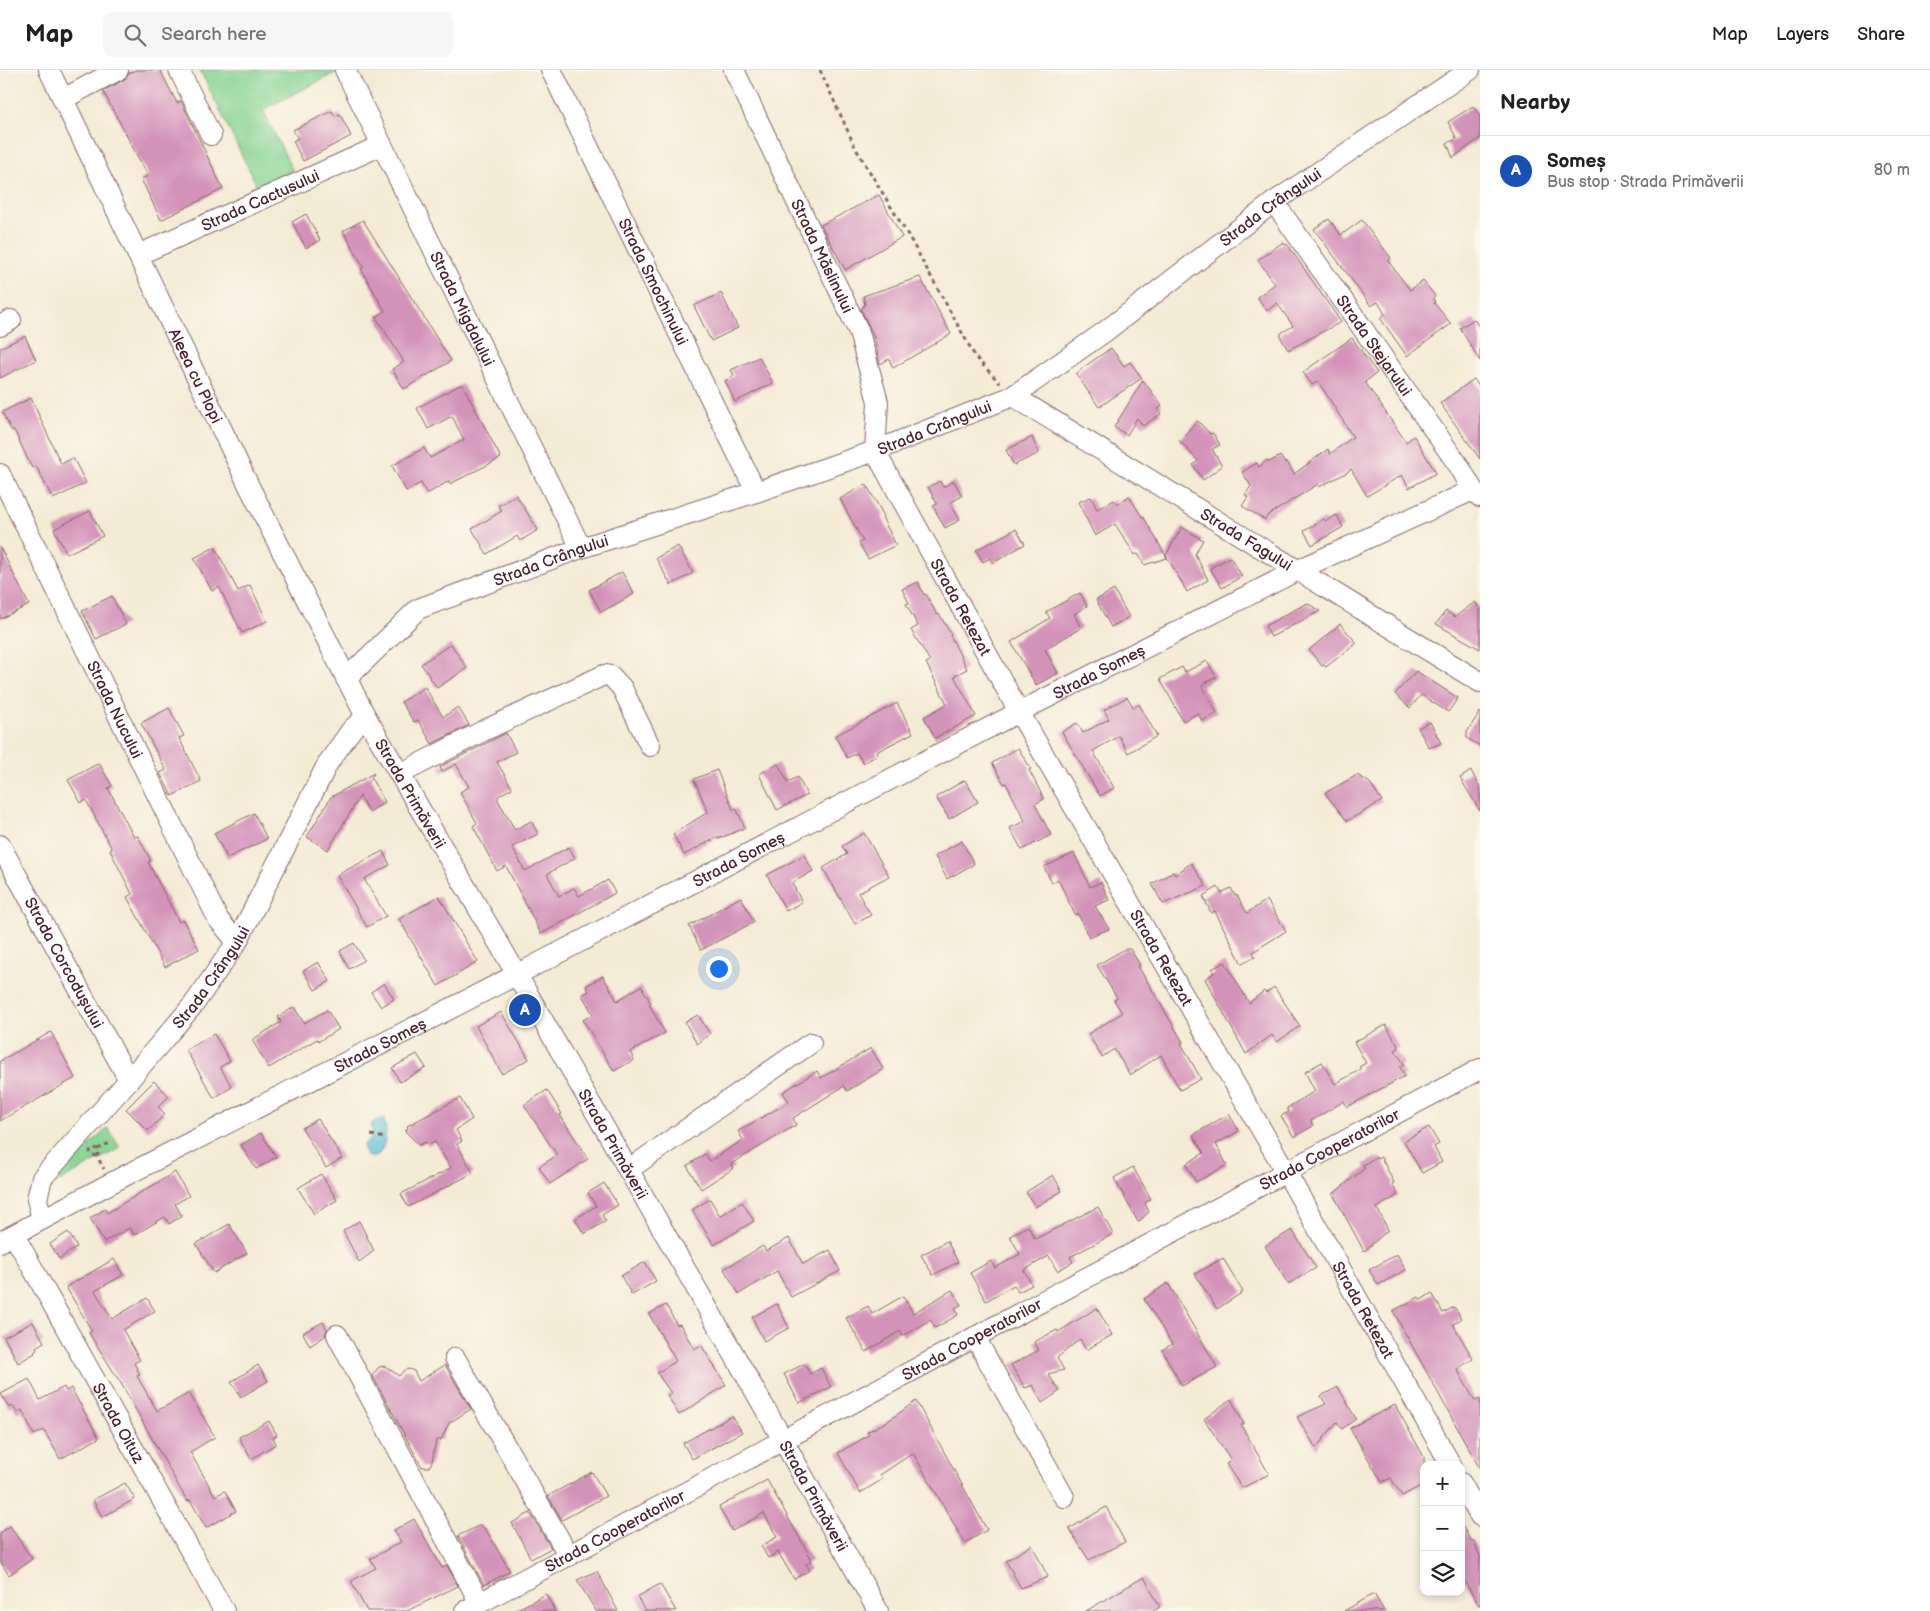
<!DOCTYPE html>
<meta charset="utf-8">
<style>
:root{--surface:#fff;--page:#f6f6f6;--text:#202124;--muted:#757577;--line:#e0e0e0;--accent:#0b8043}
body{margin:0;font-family:"Balsamiq Sans",sans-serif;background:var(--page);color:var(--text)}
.controls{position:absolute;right:15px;bottom:15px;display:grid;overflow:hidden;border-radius:10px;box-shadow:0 2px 8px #0003}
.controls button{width:45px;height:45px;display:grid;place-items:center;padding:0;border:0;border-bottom:1px solid var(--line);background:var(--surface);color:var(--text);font:25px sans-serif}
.you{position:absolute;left:718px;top:898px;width:18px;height:18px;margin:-12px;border:4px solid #fff;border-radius:50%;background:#1a73e8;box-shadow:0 0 0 8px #1a73e833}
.badge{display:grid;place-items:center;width:32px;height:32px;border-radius:50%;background:var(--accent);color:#fff;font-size:16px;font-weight:700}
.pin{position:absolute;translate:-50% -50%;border:2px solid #fff;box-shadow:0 1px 5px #0006}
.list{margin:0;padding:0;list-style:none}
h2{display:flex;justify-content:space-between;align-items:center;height:65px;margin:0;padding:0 20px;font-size:21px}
h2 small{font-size:16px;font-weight:400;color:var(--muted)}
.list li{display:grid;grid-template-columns:32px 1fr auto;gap:15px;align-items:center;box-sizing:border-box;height:70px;padding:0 20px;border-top:1px solid var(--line)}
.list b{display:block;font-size:19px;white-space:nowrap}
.list p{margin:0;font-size:16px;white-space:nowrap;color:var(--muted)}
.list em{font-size:16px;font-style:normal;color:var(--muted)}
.icon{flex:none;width:28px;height:28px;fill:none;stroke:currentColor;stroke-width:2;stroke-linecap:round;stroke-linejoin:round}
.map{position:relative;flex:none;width:1480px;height:1541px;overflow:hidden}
header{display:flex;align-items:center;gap:30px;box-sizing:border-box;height:70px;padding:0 25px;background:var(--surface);border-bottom:1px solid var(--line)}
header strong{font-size:24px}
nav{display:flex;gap:28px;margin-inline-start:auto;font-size:18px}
.search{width:350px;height:45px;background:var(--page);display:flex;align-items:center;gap:12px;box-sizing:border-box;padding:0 18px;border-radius:10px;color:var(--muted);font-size:19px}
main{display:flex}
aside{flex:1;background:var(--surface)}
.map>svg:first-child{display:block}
.green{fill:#83d291;stroke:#66785e}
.water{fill:#56bcd4;stroke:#506e80}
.building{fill:#d393b9}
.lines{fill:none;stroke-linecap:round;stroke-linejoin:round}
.minor-casing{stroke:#866666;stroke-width:22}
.path{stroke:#866666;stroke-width:3;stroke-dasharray:4 4;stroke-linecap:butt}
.minor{stroke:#fff;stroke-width:20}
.labels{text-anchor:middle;stroke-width:4;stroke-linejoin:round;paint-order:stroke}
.street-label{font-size:16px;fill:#4a1f2b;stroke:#fbf7ec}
</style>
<header>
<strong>Map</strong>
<div class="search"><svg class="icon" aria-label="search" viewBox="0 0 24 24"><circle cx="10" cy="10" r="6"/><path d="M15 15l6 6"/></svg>Search here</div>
<nav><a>Map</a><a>Layers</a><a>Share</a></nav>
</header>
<main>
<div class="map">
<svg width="1480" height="1541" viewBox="0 0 1480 1541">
<rect width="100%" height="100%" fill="#fbf7ec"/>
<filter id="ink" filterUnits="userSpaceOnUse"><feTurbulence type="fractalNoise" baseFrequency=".02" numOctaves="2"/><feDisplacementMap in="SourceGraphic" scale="10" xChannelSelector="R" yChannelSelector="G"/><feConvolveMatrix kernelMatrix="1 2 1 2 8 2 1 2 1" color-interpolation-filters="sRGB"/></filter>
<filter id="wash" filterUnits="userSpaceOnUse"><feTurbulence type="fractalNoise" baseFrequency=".0096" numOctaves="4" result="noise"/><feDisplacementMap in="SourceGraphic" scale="20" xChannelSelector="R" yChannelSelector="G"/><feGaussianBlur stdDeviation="1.12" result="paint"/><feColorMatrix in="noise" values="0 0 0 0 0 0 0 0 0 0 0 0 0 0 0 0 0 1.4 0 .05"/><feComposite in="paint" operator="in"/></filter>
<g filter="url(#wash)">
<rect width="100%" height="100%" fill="#f4ebd5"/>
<path class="green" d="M200 0H338L339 1 263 40 293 101 258 118Z
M108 1058 120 1078 55 1114 52 1109Z"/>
<path class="water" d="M383 1048C390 1059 384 1097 365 1085L363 1075 371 1068 373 1061 371 1057 373 1052Z"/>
<g id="blocks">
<path class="building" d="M136 0H160L177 33 181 31 223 119 161 150 141 109 148 106 103 21 124 10 129 3Z
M1473 36 1480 46V68L1453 88 1447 73 1457 69 1448 52Z
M332 41 335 46 340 44 351 66 303 91 293 71 298 68 293 60Z
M879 125 902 167 845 200 821 155Z
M306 144 320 170 306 178 292 152Z
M1329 149 1341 165 1362 150 1391 188 1388 191 1410 220 1423 211 1435 226 1433 229 1435 232 1434 233 1451 254 1407 286 1380 248 1385 244 1378 232 1371 236 1314 159Z
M363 150 451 291 404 319 392 299 404 292 376 247 385 241 361 199 364 197 343 161Z
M1283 172 1285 175 1287 174 1341 252 1288 280 1281 268V263L1293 256 1277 233 1267 241 1257 227 1275 214 1258 190Z
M920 207 951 264 893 298 889 289 880 294 873 264 861 240 865 234 863 226Z
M721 223 738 258 711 271 694 236Z
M1474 249 1480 259V291L1460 258Z
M25 266 36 290 0 308V278Z
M1352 268 1377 303 1365 312 1406 372 1414 366 1436 403 1409 418 1402 405 1367 426 1351 399 1348 402 1319 417 1318 414 1267 446 1265 450 1242 436 1248 427 1245 425 1251 416 1242 402 1257 393 1259 397 1267 390 1269 392 1280 386 1285 393 1287 392 1294 404 1328 379 1330 384 1353 367 1318 311 1312 315 1303 302Z
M1111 278 1124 296 1130 292 1142 308 1099 337 1076 304 1081 300V299Z
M759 287 773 313 735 332 725 311 734 306 731 300Z
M1474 309 1480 318V389L1440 333Z
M1143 310 1162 336 1158 339 1161 344 1143 356 1137 348 1127 365 1114 357Z
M462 314 501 388 450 414 449 411 427 424 421 413 406 421 392 396 424 378 430 388 464 370 452 346 428 359 417 338Z
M31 328 61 394 73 388 86 413 53 429 36 396 32 398 14 360 12 361 2 342Z
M1198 351 1210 364 1213 363 1220 375 1212 379 1222 396 1203 410 1193 395 1198 391 1179 370Z
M1032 367 1039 383 1014 395 1006 380Z
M940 411 943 417 954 411 962 426 950 433 960 450 945 458 933 436 937 434 928 417Z
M866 414 884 446 882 447 896 475 868 489 859 473 863 471 840 429Z
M516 425 538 460 520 471 517 466 487 484 472 459 502 441 498 436Z
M1129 426 1142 447 1143 446 1167 488 1144 495 1139 485 1137 484 1135 485 1115 454 1095 466 1078 432 1091 427 1097 439 1114 430 1117 434Z
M90 441 103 466 67 484 54 459Z
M1337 445 1343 457 1312 475 1304 461 1324 449 1326 451Z
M1182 457 1203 470 1195 484 1208 510 1187 522 1166 485Z
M1016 459 1025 474 993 493 990 488 983 492 976 480Z
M678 476 693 503 671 515 656 488Z
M0 477 29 535 0 549Z
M215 477 238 521 250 515 267 551 242 563 219 517 212 521 194 488Z
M1230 487 1242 506 1222 518 1210 498Z
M622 502 634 524 601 542 589 520Z
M918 512 924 525 926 524 937 545 939 544 951 564 950 565 967 599 954 606 976 646 935 668 924 647 947 634 926 593 930 591 911 560 918 556 906 534 909 533 902 519Z
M1114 520 1129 547 1111 557 1096 530Z
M1080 523 1087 536 1074 544 1081 558 1045 579 1058 603 1036 615 1011 572 1050 548 1046 542Z
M112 526 126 554 96 569 82 541Z
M1475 532 1480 539V579L1436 554 1446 541 1455 547Z
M1307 533 1320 541 1271 567 1265 556Z
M1340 554 1357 573 1326 597 1324 595 1322 596 1309 580Z
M451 574 467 598 437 618 421 594Z
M1207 591 1216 607 1202 615 1217 643 1202 651 1198 643 1183 651 1160 609 1182 597 1185 602Z
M1416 601 1458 628 1448 642 1421 625 1410 638 1395 624Z
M425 617 443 647 458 637 469 655 432 674 418 650 414 652 401 632Z
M1127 627 1134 638 1139 634 1157 666 1128 683 1119 666 1093 681 1114 718 1100 726 1062 662 1077 653 1083 663 1109 649 1104 640Z
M897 633 913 663 876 682 878 685 863 693 857 683 847 688 835 666Z
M169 638 184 666 179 668 201 711 172 726 160 703 166 700 141 653Z
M1480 642V676L1467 668V662Z
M1430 652 1441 673 1429 678 1418 658Z
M506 663 516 682 497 692 512 718 498 726V730L515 760 531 751 538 764 512 777 525 801 569 777 575 788 547 804 559 826 574 818 579 826 608 810 615 823 541 864 506 796 497 801 473 756 477 753 460 722 469 717 456 694 442 702 440 697Z
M1018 678 1031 699 1029 700 1044 729 1035 734 1051 765 1022 780 1010 758 1025 751 1006 713 1004 714 992 693Z
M99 693 112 716 108 718 134 767 138 766 151 791 148 792 179 852 183 850 199 879 165 897 127 827 132 824 110 780 112 779 86 730 81 733 68 710Z
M778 694 788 712 798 707 807 725 777 740 759 704Z
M717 700 733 740 736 738 745 758 718 769V767L684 785 673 764 708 742 694 709Z
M1471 701 1480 717V741L1460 708Z
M374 703 371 708 385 732 369 742 360 726 328 780 307 767 331 727Z
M1357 705 1370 713 1382 731 1347 751 1325 723Z
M965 710 978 732 949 749 936 727Z
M254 743 267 769 227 788 214 763Z
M864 763 889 806 858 823 871 845 855 854 823 798 847 784 842 776Z
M962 771 974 794 947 809 935 786Z
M383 781 390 795 364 809 386 846 367 857 337 805Z
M1074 783 1090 817 1101 812 1109 830 1095 836 1109 859 1089 867 1078 844 1075 845 1058 809 1052 813 1044 797Z
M804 785 813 801 792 813 802 832 786 841 767 805Z
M1191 793 1206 816 1163 834 1152 814 1173 802 1175 805Z
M1218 817 1221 823 1231 818 1235 826 1237 825 1247 843 1267 830 1286 861 1253 882 1255 887 1242 894 1215 841 1211 843 1203 826Z
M439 826 478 892 438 916 399 849Z
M741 827 754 852 701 880 689 856Z
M354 873 364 890 349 899 340 881Z
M1125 879H1130L1140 895 1138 896 1183 972 1181 973 1201 1009 1180 1020 1161 985 1130 1005 1114 979 1102 987 1088 964 1122 943 1114 930 1117 928 1097 895Z
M318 892 330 911 315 920 303 901Z
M1225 892 1249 933 1264 921 1266 923 1274 917 1300 956 1277 972 1272 965 1246 984 1205 909 1214 903 1212 899Z
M603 906 617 931 641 916 651 933 649 934 665 963 630 982 634 990 614 1001 583 950 593 944 582 925 589 921 586 916Z
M384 913 394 929 381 937 371 922Z
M294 937 304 953 327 940 339 959 319 971 317 969 269 998 252 970 281 952 278 947Z
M501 942 529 989 502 1004 476 956Z
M698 945 710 964 697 974 685 952Z
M1386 955 1399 978 1395 980 1404 994 1400 997 1405 1006 1347 1037 1344 1031 1311 1051 1313 1056 1294 1067 1281 1046 1289 1042 1287 1038 1315 1021 1305 1002 1322 992 1335 1014 1361 999 1359 997 1366 993 1354 972Z
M51 962 75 1008 0 1051V991Z
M214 964 230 991 220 997 232 1017 214 1028 186 980Z
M871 978 883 999 847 1021 844 1016 793 1048 796 1055 731 1094 734 1098 701 1119 687 1096 705 1084 710 1091 743 1070 738 1061 789 1032 783 1022 817 1001 821 1008Z
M417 984 426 998 400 1012 392 998Z
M154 1011 169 1026 158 1037 165 1044 148 1061 126 1039Z
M547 1020 562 1044 560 1045 588 1089 550 1114 539 1097 557 1085 524 1035Z
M460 1028 472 1049 456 1060 462 1071 457 1074 473 1103 408 1137 401 1124 451 1098 435 1072 428 1075 426 1072 419 1075 405 1061 408 1058 407 1056Z
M1229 1044 1239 1061 1216 1074 1227 1095 1196 1112 1186 1094 1204 1083 1193 1065Z
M318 1049 342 1088 326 1098 302 1058Z
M1429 1057 1439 1074 1434 1077 1442 1092 1422 1103 1404 1071Z
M261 1063 276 1087 256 1099 241 1075Z
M1376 1087 1377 1089 1381 1087 1394 1113 1392 1114 1398 1125 1377 1138 1388 1160 1364 1181 1333 1124 1365 1098 1363 1095Z
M1133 1097 1151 1129 1145 1133 1149 1142 1138 1152 1114 1108Z
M175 1102 189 1126 175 1134 182 1146 169 1154 165 1147 134 1165 130 1158 104 1172 90 1148 105 1139 107 1143Z
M321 1104 337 1130 314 1144 298 1118Z
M1053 1105 1062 1121 1035 1137 1026 1122Z
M604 1113 618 1135 602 1145 606 1151 584 1164 575 1149 596 1136 588 1123Z
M710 1129 720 1146 742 1132 754 1151 714 1175 692 1140Z
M1098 1137 1113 1164 1070 1187 1073 1192 1057 1201 1049 1186 1024 1200 1032 1215 1018 1222 1014 1215 986 1231 970 1203 991 1191 995 1198 1020 1184 1010 1166 1028 1156 1035 1169Z
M359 1151 374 1181 359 1192 343 1161Z
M229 1154 247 1183 214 1203 196 1174Z
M1292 1160 1316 1198 1288 1214 1265 1176Z
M68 1162 77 1177 59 1189 50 1174Z
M789 1168 803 1194 830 1180 840 1201 791 1227 777 1201 739 1224 724 1199 763 1176 766 1181Z
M947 1171 958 1192 933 1205 921 1185Z
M1397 1184 1406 1200 1378 1215 1369 1200Z
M1223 1188 1243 1222 1217 1239 1195 1204Z
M114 1189 123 1205 95 1221 112 1249 147 1228 155 1241 123 1260 140 1290 134 1293 140 1305 137 1306 157 1341 189 1323 215 1367 190 1382 215 1426 225 1421 236 1441 206 1458 190 1430 187 1431 122 1315 89 1263 92 1261 66 1217Z
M645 1192 656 1211 632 1225 621 1206Z
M1168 1213 1217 1297 1182 1316 1162 1280 1172 1274 1144 1229Z
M952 1220 961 1235 955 1238 958 1245 935 1258 931 1250 903 1266 900 1261 866 1282 846 1248 868 1236 872 1244 903 1226 913 1243Z
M1432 1223 1443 1243 1454 1237 1458 1242 1461 1249 1453 1254 1473 1289 1457 1299 1475 1331 1480 1329V1399L1393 1241 1419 1227 1421 1230Z
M777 1234 789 1258 764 1271 752 1247Z
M666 1235 677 1255 680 1254 694 1279 701 1275 726 1315 679 1345 667 1325 671 1323 657 1303 676 1291 649 1244Z
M1097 1238 1112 1265 1086 1280 1080 1269 1057 1288 1064 1300 1048 1304 1060 1321 1042 1333 1033 1315 1025 1318 1011 1295 1039 1280 1034 1272 1057 1260 1058 1262Z
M33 1252 44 1272 36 1277 37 1280 34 1282 35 1283 18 1293 4 1267Z
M323 1252 327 1259 325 1266 310 1276 303 1263Z
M804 1294 810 1304 821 1298 831 1317 799 1333 784 1304Z
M258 1295 268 1311 241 1327 231 1312Z
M445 1295 471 1339 449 1353 441 1370H436L432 1392 429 1397H422L372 1305 379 1297 385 1296 399 1306 404 1300 409 1299 414 1301 419 1311Z
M29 1309 40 1330 64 1317 66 1321 71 1318 99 1368 60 1389 44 1360 34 1365 22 1340 17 1343 13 1336 9 1338 1 1324Z
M1338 1317 1356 1349 1342 1359 1337 1352 1316 1378 1297 1347 1326 1334 1321 1326Z
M1231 1329 1244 1354 1241 1355 1269 1404 1242 1418 1226 1394 1231 1390 1204 1349Z
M916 1331 987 1460 965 1473 913 1383 880 1405 883 1409 860 1423 838 1383 869 1365 867 1362 888 1351Z
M1395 1335 1424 1387V1414L1402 1426 1391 1408 1382 1412 1350 1358Z
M732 1346 742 1362 692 1389 683 1373Z
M269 1351 277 1365 273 1367 276 1374 251 1389 239 1367Z
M592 1402 606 1426 562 1450 548 1426Z
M767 1410 812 1490 806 1494 810 1500 794 1509 778 1482 768 1488 761 1476 777 1467 764 1443 732 1461 719 1437Z
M125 1413 135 1429 102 1447 93 1430Z
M1106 1437 1125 1472 1089 1490 1069 1459Z
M530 1443 551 1478 531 1489 512 1453Z
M414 1449 442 1498 447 1495 458 1516 407 1541H367L351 1511 376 1498 370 1489 401 1472 394 1460Z
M1461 1454 1471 1471 1473 1470 1480 1486V1536L1461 1506Z
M480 1455 486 1460 510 1501 484 1515 458 1466Z
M10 1456 32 1489 9 1505 0 1491V1463Z
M1032 1475 1048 1507 1021 1518 1006 1491Z
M597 1501 618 1541H596L577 1510Z
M1144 1507 1160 1537 1153 1541H1086Z
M660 1514 676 1541H645L637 1527Z
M546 1524 555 1541H514Z
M1374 1524 1384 1541H1344Z"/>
</g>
</g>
<g filter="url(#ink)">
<use href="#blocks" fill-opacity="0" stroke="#866666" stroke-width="1"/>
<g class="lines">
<g class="minor-casing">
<g id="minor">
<path id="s1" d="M49 0 250 418 366 647 505 884 783 1370 878 1541"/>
<path d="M179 0 211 65"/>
<path id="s2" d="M345 0 581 478"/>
<path id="s3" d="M551 0 756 422"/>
<path id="s4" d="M734 0 859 262 878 332 875 381"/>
<path d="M63 29 118 0"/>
<path id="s5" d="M1274 132 1459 396 1473 420 1480 427"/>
<path id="s6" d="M138 185 382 75"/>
<path d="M0 256 11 250"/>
<path id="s7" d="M1013 326 1480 612"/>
<path id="s8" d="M875 381 1019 642 1286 1102 1451 1395"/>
<path id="s9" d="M0 404 218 849 237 872"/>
<path id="s10" d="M346 609 418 539 581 478 756 422 875 381 1013 326 1103 263 1274 132 1470 0"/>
<path d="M400 704 483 661 604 605 611 606 622 618 650 676"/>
<path id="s11" d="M0 775 129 1010"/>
<path d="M628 1100 811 973"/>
<path id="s12" d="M42 1149 37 1129 42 1108 129 1010 194 934 237 872 328 693 352 659 366 647"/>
<path id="s13" d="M14 1165 224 1541"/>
<path id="s14" d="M0 1172 111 1113 545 890 1019 642 1298 500 1473 420"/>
<path d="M337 1265 480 1533"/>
<path d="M975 1267 1064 1427"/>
<path d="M455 1288 569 1486"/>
<path d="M1461 1413 1480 1446"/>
<path id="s15" d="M465 1541 975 1267 1480 999"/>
</g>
</g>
<path class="path" d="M820 0 856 79 908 165 976 288 1000 313
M371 1065 385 1068
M98 1079 111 1072
M97 1086 91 1085 90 1081 93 1078 98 1079 99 1083 97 1086 104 1099"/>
<use href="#minor" class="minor"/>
</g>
</g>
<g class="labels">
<g class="street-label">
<text dy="6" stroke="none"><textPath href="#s6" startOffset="134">Strada Cactusului</textPath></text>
<text dy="6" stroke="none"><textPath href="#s10" startOffset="1052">Strada Crângului</textPath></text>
<text dy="6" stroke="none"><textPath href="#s4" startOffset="206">Strada Măslinului</textPath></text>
<text dy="6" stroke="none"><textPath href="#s3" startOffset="235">Strada Smochinului</textPath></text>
<text dy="6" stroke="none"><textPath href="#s2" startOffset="266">Strada Migdalului</textPath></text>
<text dy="6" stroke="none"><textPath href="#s5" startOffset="175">Strada Stejarului</textPath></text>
<text dy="6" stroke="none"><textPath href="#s1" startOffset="339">Aleea cu Plopi</textPath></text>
<text dy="6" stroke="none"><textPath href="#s10" startOffset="648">Strada Crângului</textPath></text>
<text dy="6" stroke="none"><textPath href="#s7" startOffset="274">Strada Fagului</textPath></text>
<text dy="6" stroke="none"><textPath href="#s10" startOffset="242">Strada Crângului</textPath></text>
<text dy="6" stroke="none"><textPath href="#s8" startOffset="178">Strada Retezat</textPath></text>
<text dy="6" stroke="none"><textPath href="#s14" startOffset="1238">Strada Someș</textPath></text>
<text dy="6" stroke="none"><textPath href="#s9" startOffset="262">Strada Nucului</textPath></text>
<text dy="6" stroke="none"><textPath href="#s1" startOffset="809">Strada Primăverii</textPath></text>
<text dy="6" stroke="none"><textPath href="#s14" startOffset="832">Strada Someș</textPath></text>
<text dy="6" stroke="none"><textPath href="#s8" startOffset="582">Strada Retezat</textPath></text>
<text dy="6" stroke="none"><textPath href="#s11" startOffset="134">Strada Corcodușului</textPath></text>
<text dy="6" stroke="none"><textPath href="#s12" startOffset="305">Strada Crângului</textPath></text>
<text dy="6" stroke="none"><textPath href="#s14" startOffset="428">Strada Someș</textPath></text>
<text dy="6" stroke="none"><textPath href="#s1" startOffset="1214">Strada Primăverii</textPath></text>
<text dy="6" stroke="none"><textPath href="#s15" startOffset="980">Strada Cooperatorilor</textPath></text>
<text dy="6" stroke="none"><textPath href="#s8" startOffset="988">Strada Retezat</textPath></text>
<text dy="6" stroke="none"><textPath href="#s15" startOffset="575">Strada Cooperatorilor</textPath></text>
<text dy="6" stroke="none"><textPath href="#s13" startOffset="215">Strada Oituz</textPath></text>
<text dy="6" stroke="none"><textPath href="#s1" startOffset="1619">Strada Primăverii</textPath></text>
<text dy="6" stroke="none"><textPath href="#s15" startOffset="170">Strada Cooperatorilor</textPath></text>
</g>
</g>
</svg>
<div class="controls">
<button>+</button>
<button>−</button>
<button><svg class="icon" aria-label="layers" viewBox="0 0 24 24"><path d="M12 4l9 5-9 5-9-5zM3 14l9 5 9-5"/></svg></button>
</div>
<div class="you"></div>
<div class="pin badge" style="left:525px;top:940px;background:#1a4fb4">A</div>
</div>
<aside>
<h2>Nearby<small></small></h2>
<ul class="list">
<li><span class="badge" style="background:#1a4fb4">A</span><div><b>Someș</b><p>Bus stop · Strada Primăverii</p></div><em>80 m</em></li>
</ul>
</aside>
</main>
